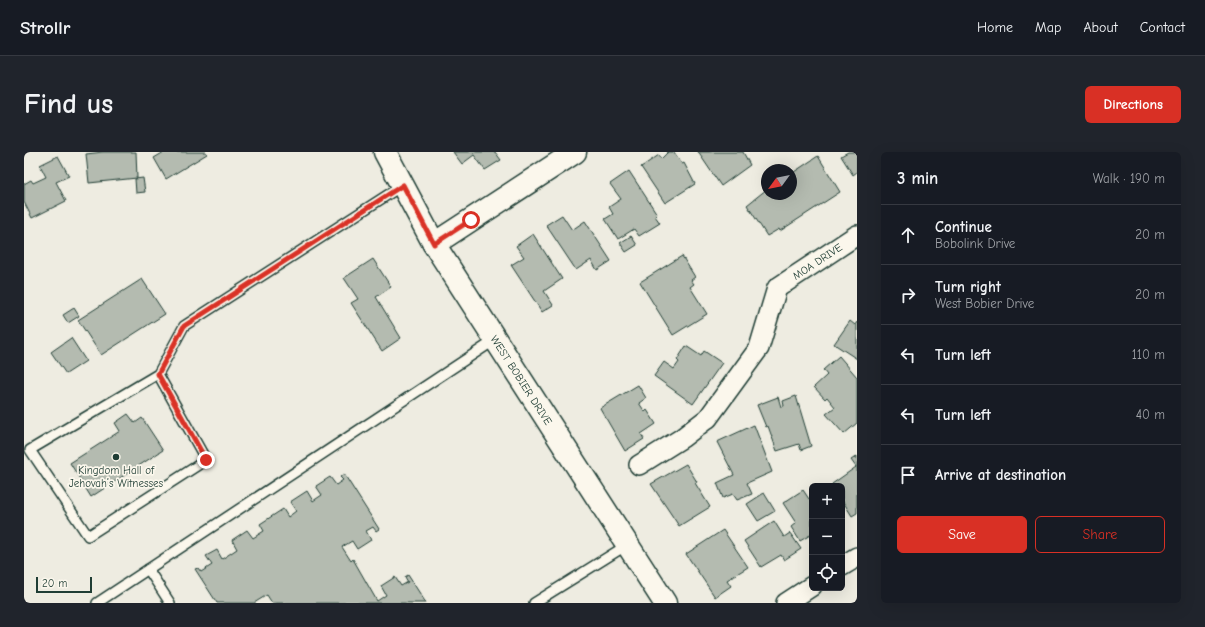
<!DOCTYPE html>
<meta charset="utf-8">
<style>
:root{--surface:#171b24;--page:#20242c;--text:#f1f3f6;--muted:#9ea1a6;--line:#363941;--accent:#d93025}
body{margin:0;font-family:"Comic Neue",sans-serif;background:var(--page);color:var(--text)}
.controls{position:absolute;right:12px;bottom:12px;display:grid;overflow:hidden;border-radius:6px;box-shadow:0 4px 16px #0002}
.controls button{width:36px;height:36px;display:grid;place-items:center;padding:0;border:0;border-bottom:1px solid var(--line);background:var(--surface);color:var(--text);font:20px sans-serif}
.compass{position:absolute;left:737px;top:12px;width:36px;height:36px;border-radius:50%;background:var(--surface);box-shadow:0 4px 16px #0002;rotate:237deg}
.scale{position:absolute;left:12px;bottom:10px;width:56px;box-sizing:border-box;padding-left:4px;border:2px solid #1f3d34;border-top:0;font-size:11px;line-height:14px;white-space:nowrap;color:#1f3d34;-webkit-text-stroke:3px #fbf7ec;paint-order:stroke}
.stop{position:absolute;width:12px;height:12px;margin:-9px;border:3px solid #d93025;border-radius:50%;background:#fff}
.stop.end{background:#d93025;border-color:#fff;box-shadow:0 1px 4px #0008}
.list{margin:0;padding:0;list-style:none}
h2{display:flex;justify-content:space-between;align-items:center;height:52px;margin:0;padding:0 16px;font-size:17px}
h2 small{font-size:13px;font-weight:400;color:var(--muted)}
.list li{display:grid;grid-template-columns:26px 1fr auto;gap:12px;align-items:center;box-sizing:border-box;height:60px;padding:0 16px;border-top:1px solid var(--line)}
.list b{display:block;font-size:15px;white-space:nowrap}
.list p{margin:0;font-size:13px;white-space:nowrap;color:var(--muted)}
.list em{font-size:13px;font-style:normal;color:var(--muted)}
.actions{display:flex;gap:8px;padding:12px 16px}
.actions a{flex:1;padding:9px 0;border:1px solid var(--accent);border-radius:6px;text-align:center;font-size:14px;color:var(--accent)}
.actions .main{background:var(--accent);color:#fff}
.icon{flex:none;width:22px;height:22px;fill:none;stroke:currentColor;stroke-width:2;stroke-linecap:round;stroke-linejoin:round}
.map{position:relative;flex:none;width:833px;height:451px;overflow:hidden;border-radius:6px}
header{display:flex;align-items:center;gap:24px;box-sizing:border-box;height:56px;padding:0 20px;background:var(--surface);border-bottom:1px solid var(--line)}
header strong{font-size:19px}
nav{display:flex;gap:22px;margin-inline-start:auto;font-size:14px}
.intro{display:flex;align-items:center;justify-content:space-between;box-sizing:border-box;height:96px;padding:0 24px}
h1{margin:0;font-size:28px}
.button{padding:10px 18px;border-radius:6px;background:var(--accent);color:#fff;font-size:14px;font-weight:700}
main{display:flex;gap:24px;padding:0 24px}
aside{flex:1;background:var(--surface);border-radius:6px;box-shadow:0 4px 16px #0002}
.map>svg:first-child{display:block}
.building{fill:#b4bbb0;stroke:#1f3d34}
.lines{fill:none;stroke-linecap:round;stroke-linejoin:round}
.service-casing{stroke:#1f3d34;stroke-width:12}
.minor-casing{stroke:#1f3d34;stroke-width:22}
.tertiary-casing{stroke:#1f3d34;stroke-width:25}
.primary-casing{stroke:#1f3d34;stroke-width:25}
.service{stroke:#fbf7ec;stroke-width:9}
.minor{stroke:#fbf7ec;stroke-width:19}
.tertiary{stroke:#fbf7ec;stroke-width:22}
.primary{stroke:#fbf7ec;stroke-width:22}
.route{stroke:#d93025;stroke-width:5}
.poi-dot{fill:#1f3d34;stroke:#fbf7ec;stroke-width:1.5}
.labels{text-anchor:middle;stroke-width:3.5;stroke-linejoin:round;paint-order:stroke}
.street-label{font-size:11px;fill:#1f3d34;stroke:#fbf7ec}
.poi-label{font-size:11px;fill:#1f3d34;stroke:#fbf7ec}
</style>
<header>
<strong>Strollr</strong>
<nav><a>Home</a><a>Map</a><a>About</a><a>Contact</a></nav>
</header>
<div class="intro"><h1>Find us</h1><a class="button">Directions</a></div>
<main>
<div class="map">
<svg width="833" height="451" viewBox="0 0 833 451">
<rect width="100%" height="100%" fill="#eeece1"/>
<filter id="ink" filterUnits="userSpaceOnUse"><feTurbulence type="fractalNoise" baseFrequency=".025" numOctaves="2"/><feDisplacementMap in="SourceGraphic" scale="8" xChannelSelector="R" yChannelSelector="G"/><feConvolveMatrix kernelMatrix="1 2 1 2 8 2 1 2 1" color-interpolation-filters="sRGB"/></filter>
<g filter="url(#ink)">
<path class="building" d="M79 0H112L113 26 65 31 62 2Z
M140 0H182L183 2 142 27 130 6Z
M429 0H471L477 8 461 18 450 3 438 12Z
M644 0H650L658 12 660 11 671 32 641 51 617 15 635 3 637 7Z
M674 0H719L726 13 697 34Z
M824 0H833V20L829 23 817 4Z
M34 4 45 24 32 30 42 49 8 66 0 50V32L7 28 9 31 22 25 16 13Z
M794 4 816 40 756 79 755 77 743 84 723 53 743 37V42H767V22Z
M605 19 633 62 631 64 636 71 615 84 610 77 594 87 581 67 589 62 585 55 597 47 586 32Z
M119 26 121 40 112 41 111 27Z
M538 63 548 78 561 69 587 109 573 118 567 108 552 118 522 73Z
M509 82 538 127 520 139 529 153 518 160 487 113 500 105 492 94Z
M607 84 613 93 602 100 596 91Z
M658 104 671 125 667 128 670 132 666 135 683 162 649 183 616 130Z
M349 107 367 135 352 145 377 186 358 199 327 151 334 147 320 126Z
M118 127 141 162 77 203 54 168Z
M50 156 55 164 44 171 39 163Z
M826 169 831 173 833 170V207L810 192Z
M47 186 62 209 42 222 27 200Z
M662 194 677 204 680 199 698 211 669 252 630 224 640 210 650 217 655 210 653 208Z
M815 204 833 225V271L820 282 802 262 811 255 803 245 801 247 790 235 803 223 799 218Z
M614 233 622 246 615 251 621 260 623 258 632 272 617 282 620 287 601 299 576 256Z
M772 244 787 294 777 298 775 292 753 299 744 274 742 275 733 253 754 245 757 255 760 254 759 249Z
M104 262 111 271 118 266 139 298 67 345 46 311 96 279 91 271Z
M730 273 748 320 723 331 728 342 713 348 709 342 699 346 693 331 710 323 693 290Z
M833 304V361L828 364 818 348V334H809L808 332 832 315 827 308Z
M662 312 673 330 671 331 686 355 655 374 627 332Z
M320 322 355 377 352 379 349 375 342 379 347 388 333 397 328 389 318 395 327 409 329 407 353 449 362 443 357 434 371 425 377 434 384 430 381 425 384 423 402 451H248L243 443 230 451H193L171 417 174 416 177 420 188 413 182 404 193 398 198 407 213 397 208 388 223 378 229 386 240 379 236 372 259 357 264 365 272 359 266 350 283 339 289 349 298 343 292 334 306 325 312 333 319 328 316 325Z
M779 338 785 347 788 345V382L776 389 767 375 772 371 759 351Z
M740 341 751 359 734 369 723 352Z
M750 369 760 385 766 381 777 397 760 408 757 403 737 415 720 389Z
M699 378 724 415 703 428 707 434 691 445 662 402Z"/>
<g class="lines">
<g class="service-casing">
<path id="service" d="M134 222 6 298 64 384 182 308 134 222 160 174 379 33
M124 417 146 451
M73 451 471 188
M510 451 603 393"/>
</g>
<g class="minor-casing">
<g id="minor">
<path id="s1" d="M615 313 658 286 684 266 735 196 753 136 833 83"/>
<path d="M818 414 833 405"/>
<path d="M762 451 788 434"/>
</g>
</g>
<g class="tertiary-casing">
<path id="tertiary" d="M410 92 551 0"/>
</g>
<g class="primary-casing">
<g id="primary">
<path id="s2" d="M361 0 410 92 641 451"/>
</g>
</g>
<use href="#service" class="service"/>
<use href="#minor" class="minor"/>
<use href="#tertiary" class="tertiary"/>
<use href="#primary" class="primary"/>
</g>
</g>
<g class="lines" filter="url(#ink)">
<path class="route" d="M182 308 134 222 160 174 379 33 410 92 447 68"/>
</g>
<circle class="poi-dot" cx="92" cy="305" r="4"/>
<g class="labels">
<g class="street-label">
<text dy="4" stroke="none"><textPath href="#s1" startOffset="281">MOA DRIVE</textPath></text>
<text dy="4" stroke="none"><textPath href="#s2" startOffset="266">WEST BOBIER DRIVE</textPath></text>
</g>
<g class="poi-label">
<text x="92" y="322">Kingdom Hall of<tspan x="92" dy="13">Jehovah’s Witnesses</tspan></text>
</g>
</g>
</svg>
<div class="controls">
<button>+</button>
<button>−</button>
<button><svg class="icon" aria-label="locate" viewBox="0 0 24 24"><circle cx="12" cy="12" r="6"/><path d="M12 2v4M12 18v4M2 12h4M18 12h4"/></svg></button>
</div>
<svg class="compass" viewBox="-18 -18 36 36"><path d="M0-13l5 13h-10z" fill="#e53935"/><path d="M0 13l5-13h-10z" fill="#9ea1a6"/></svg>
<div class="scale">20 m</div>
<div class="stop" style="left:447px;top:68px"></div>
<div class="stop end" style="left:182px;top:308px"></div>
</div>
<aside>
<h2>3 min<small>Walk · 190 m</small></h2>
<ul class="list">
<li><svg class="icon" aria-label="ahead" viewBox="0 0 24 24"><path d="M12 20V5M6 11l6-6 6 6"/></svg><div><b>Continue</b><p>Bobolink Drive</p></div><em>20 m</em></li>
<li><svg class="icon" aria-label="right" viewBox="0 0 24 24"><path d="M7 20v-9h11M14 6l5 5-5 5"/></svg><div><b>Turn right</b><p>West Bobier Drive</p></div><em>20 m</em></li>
<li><svg class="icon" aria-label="left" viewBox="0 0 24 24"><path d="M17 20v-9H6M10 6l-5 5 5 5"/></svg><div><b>Turn left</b></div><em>110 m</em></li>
<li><svg class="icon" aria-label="left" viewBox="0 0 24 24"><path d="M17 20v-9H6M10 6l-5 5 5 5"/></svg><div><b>Turn left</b></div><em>40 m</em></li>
<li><svg class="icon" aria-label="arrive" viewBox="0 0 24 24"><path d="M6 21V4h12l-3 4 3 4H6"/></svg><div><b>Arrive at destination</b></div></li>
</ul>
<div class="actions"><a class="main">Save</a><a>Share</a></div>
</aside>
</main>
